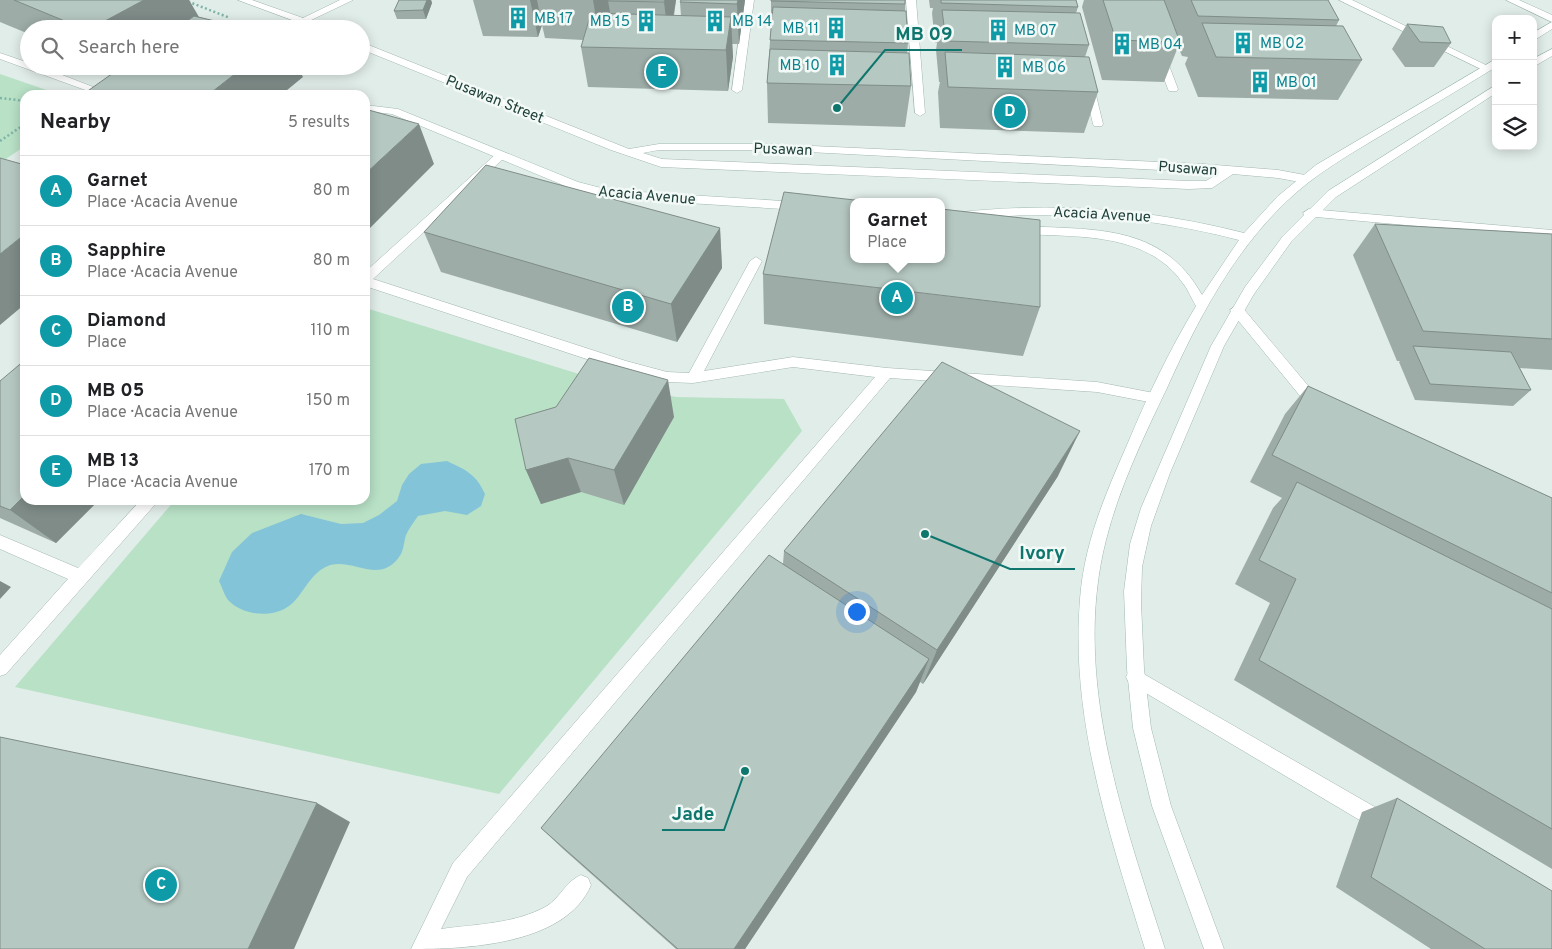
<!DOCTYPE html>
<meta charset="utf-8">
<style>
:root{--surface:#fff;--page:#f6f6f6;--text:#202124;--muted:#757577;--line:#e0e0e0;--accent:#844f37}
body{margin:0;font-family:Overpass,sans-serif;background:var(--page);color:var(--text)}
.controls{position:absolute;right:15px;top:15px;display:grid;overflow:hidden;border-radius:10px;box-shadow:0 2px 12px #0003}
.controls button{width:45px;height:45px;display:grid;place-items:center;padding:0;border:0;border-bottom:1px solid var(--line);background:var(--surface);color:var(--text);font:25px sans-serif}
.you{position:absolute;left:856px;top:611px;width:18px;height:18px;margin:-12px;border:4px solid #fff;border-radius:50%;background:#1a73e8;box-shadow:0 0 0 8px #1a73e833}
.badge{display:grid;place-items:center;width:32px;height:32px;border-radius:50%;background:var(--accent);color:#fff;font-size:16px;font-weight:700}
.pin{position:absolute;translate:-50% -50%;border:2px solid #fff;box-shadow:0 1px 5px #0006}
.popup{position:absolute;left:850px;top:198px;width:95px;height:65px;box-sizing:border-box;display:grid;place-content:center;border-radius:10px;background:var(--surface);filter:drop-shadow(0 1px 4px #0005);font-size:16px;white-space:nowrap;color:var(--muted)}
.popup b{font-size:19px;color:var(--text)}
.popup::after{content:'';position:absolute;left:50%;top:100%;margin-left:-10px;border:10px solid transparent;border-top-color:var(--surface)}
.list{margin:0;padding:0;list-style:none}
h2{display:flex;justify-content:space-between;align-items:center;height:65px;margin:0;padding:0 20px;font-size:21px}
h2 small{font-size:16px;font-weight:400;color:var(--muted)}
.list li{display:grid;grid-template-columns:32px 1fr auto;gap:15px;align-items:center;box-sizing:border-box;height:70px;padding:0 20px;border-top:1px solid var(--line)}
.list b{display:block;font-size:19px;white-space:nowrap}
.list p{margin:0;font-size:16px;white-space:nowrap;color:var(--muted)}
.list em{font-size:16px;font-style:normal;color:var(--muted)}
.icon{flex:none;width:28px;height:28px;fill:none;stroke:currentColor;stroke-width:2;stroke-linecap:round;stroke-linejoin:round}
.map{position:relative;flex:none;width:1552px;height:949px;overflow:hidden}
.search{position:absolute;background:var(--surface);box-shadow:0 2px 12px #0003;left:20px;top:20px;width:350px;height:55px;display:flex;align-items:center;gap:12px;box-sizing:border-box;padding:0 18px;border-radius:28px;color:var(--muted);font-size:19px}
.panel{position:absolute;background:var(--surface);box-shadow:0 2px 12px #0003;left:20px;top:90px;width:350px;height:415px;border-radius:15px}
.map>svg:first-child{display:block}
.green{fill:#b8e1c6}
.water{fill:#84c4d8}
.lines{fill:none;stroke-linecap:round;stroke-linejoin:round}
.lane-casing{stroke:#a3b6b1;stroke-width:1}
.street-casing{stroke:#a3b6b1;stroke-width:1}
.secondary-casing{stroke:#9fbab2;stroke-width:1}
.path{stroke:#7fb4a7;stroke-width:2.5;stroke-dasharray:2 2.5;stroke-linecap:butt}
.lane{fill:#fff;fill-rule:evenodd}
.street{fill:#fff;fill-rule:evenodd}
.secondary{fill:#fff;fill-rule:evenodd}
.wall{fill:#9daca7}
.shaded-wall{fill:#7f8c88}
.building{fill:#b6c8c2;stroke:#7f8c88}
.labels{text-anchor:middle;stroke-width:5;stroke-linejoin:round;paint-order:stroke}
.far-culture-label{font-size:15px;fill:#0d838f;stroke:#f2f9f6;text-anchor:start}
.far-street-label{font-size:15px;fill:#20403a;stroke:#f2f9f6}
.leader{fill:none;stroke:#0f766e;stroke-width:2}
.callout-dot{fill:#0f766e;stroke:#f2f9f6;stroke-width:2}
.callout-label{font-size:19px;text-anchor:middle;font-weight:bold;fill:#0f766e;stroke:#f2f9f6;stroke-width:5;stroke-linejoin:round;paint-order:stroke}
</style>
<div class="map">
<svg width="1552" height="949" viewBox="0 0 1552 949">
<rect width="100%" height="100%" fill="#e1ede9"/>
<path class="green" d="M0 74 61 95H25V146L0 163Z
M369 309 608 383 676 397 784 399 802 431 499 794 15 687 175 500H365V310Z"/>
<path class="water" d="M447 461C466 470 476 474 485 494L481 506 467 515 445 511 418 516C414 522 409 528 406 535 404 541 404 548 401 554 379 590 348 551 322 569 308 578 300 599 289 606 273 618 244 616 229 601 225 597 222 587 219 581L232 552 252 533 301 514 341 524 363 523 379 515 397 501 402 485 409 474 421 464Z"/>
<g class="lines">
<g class="lane-casing">
<path id="lane" d="M744 0H754L742 90 737 93 732 90Z
M906 0H916L925 113 920 116 915 113Z
M1339 0H1352L1492 68 1483 70Z
M1506 0H1519L1552 15V22Z
M303 18 324 27 326 29H312L300 23V19Z
M361 42 629 149 659 144H769L1203 164 1278 170 1305 175 1311 179 1305 183 1278 178 1233 174 1212 188 1189 189 661 167 611 150 361 49ZM659 150H769L1219 173 1206 181H1189L662 159 643 153Z
M1160 52 1165 55 1178 89 1177 91H1169L1168 89 1155 55Z
M0 53 29 63V66H39L114 95H99L0 59Z
M1089 84 1094 87 1103 124 1102 126H1094L1093 124 1084 87Z
M500 153 504 154V158L373 279 626 361 667 372 689 373 750 261 756 257 762 261 704 371 793 357 887 368 1097 382 1154 393 1159 394 1161 398 1159 402 1154 403 1097 392 890 378 467 877 441 929C477 924 515 924 547 906 560 898 566 881 581 875L588 878 591 885C566 945 466 949 411 949L453 863 875 377 793 367 693 383 667 382 620 370 365 286V272L496 154Z
M1309 209 1552 230V238L1305 216 1303 213Z
M1237 305 1242 307 1315 394 1326 405 1324 409H1314L1305 402 1232 313 1230 310Z
M141 500H159L6 674 0 676V655L68 579 0 549V535L78 568Z
M1135 669 1387 814 1390 821 1387 828 1380 831 1373 828 1129 683 1126 677 1129 671Z"/>
</g>
<g class="street-casing">
<path id="street" d="M238 0H252L303 18 340 0H353L303 24Z"/>
</g>
<g class="secondary-casing">
<path id="secondary" d="M1552 22V29L1533 41V33Z
M1552 49V56L1533 67V59Z
M1496 59V67C1460 89 1423 111 1387 132 1352 153 1316 173 1287 201 1233 252 1197 321 1167 388 1144 436 1119 488 1106 540 1071 677 1124 820 1165 949H1145C1110 836 1070 719 1080 599 1084 544 1105 495 1127 445 1147 397 1169 351 1196 306 1191 298 1188 289 1182 282 1146 232 1077 237 1021 234L1015 230 1021 226C1093 230 1162 223 1202 295L1239 240C1147 216 1055 209 961 220L955 216 961 212C1058 202 1150 209 1244 233L1278 196 1316 165Z
M1496 85V93L1336 197 1291 242 1254 294 1224 346 1170 473 1151 526 1142 567 1141 603 1144 669 1151 728 1171 806 1224 949H1204L1152 806 1133 728 1127 669 1124 591 1130 544 1141 508 1211 346 1245 287 1283 236 1328 191Z
M365 105 398 109 578 182 609 190 799 202 805 206 799 210 609 198 570 188 392 114 365 111Z"/>
</g>
<path class="path" d="M184 0 230 18
M0 98 25 101
M0 141 25 124"/>
<use href="#lane" class="lane"/>
<use href="#street" class="street"/>
<use href="#secondary" class="secondary"/>
</g>
<path class="wall" d="M0 0H189L199 17 248 29H29V34L0 22Z
M399 0H431L432 3 426 19H397L394 11Z
M473 0H676L674 16H681L680 2 745 0 739 44H732L733 57 728 91 588 87 581 47 583 40 545 38 542 25 538 37 483 36Z
M771 0 905 4V11L908 43 907 53 911 86 905 127 768 123 767 83 771 27Z
M929 0H1076L1078 7 1076 13 1089 45 1085 57 1098 92 1084 133 940 128 938 92 940 82H939L936 50 937 43H935L932 13 933 8H930Z
M1084 0H1328L1339 20 1336 26 1362 60 1338 100 1198 97 1185 64 1188 57 1182 56 1178 47 1164 82 1102 80 1082 7Z
M1407 24 1451 43 1434 67H1405L1392 49Z
M105 66H121L114 70Z
M1375 224 1552 234V370L1520 368 1531 390 1513 406 1415 400 1399 362 1400 361H1397L1353 255Z
M720 228 722 268 677 342 441 272 424 232Z
M763 274 1040 307 1023 356 764 324Z
M0 381 25 500H99L56 543 0 518Z
M1308 386 1552 498V869L1234 680 1270 603 1235 584 1273 508 1282 498 1250 482 1285 414Z
M674 417 624 505 581 492 541 504 526 470Z
M1058 476 923 684 920 682 916 692 745 949H676L563 849 541 828 783 564 784 551Z
M1397 798 1552 949H1431L1336 887 1362 812Z"/>
<path class="shaded-wall" d="M144 0H189L201 21 187 29H90Z
M427 0H431L432 3 426 19 423 10Z
M530 0H537L542 25 538 37Z
M593 0H614L608 1 610 12 600 40Z
M665 0H676L669 42 664 2Z
M738 0H745L739 44 737 4Z
M731 17 733 57 728 91 726 50Z
M112 66H121L114 70Z
M245 66H297L303 77 281 95H208Z
M419 124 434 164 365 233V174Z
M720 228 722 268 677 342 671 304Z
M25 234V304L0 325V254Z
M668 380 674 417 624 505 614 470Z
M1080 431 1058 476 923 684 937 650Z
M568 458 581 492 541 504 526 470Z
M25 495V500H99L56 543 10 510Z
M0 581 11 587 0 599Z
M929 659 916 692 745 949H734Z
M317 803 350 822 294 949H248Z"/>
<path class="building" d="M14 0H144L90 29H84Z
M399 0H427L423 10 394 11Z
M608 0H665L664 2 608 1Z
M681 0H738L737 4 680 2Z
M771 0H905V4L771 1Z
M941 0H1076L1078 7 941 3Z
M1103 0H1164L1180 42 1116 40Z
M1191 0H1328L1339 20 1198 16Z
M773 7 906 11 908 43 770 40Z
M942 10 1080 13 1089 45 946 41Z
M591 13 731 17 726 50 581 47Z
M194 16 248 29H176Z
M1202 23 1343 26 1362 60 1216 57Z
M1407 24 1443 27 1451 43 1420 42Z
M770 49 909 53 911 86 767 83Z
M945 52 1089 57 1098 92 948 87Z
M123 66H245L208 95H82Z
M365 109 419 124 365 174Z
M0 158 25 165V234L0 254Z
M486 165 720 228 671 304 424 232Z
M784 192 872 202H853V259H941V209L1040 220V307L763 274Z
M1375 224 1552 234V339L1423 331Z
M1413 346 1511 352 1531 390 1430 384Z
M589 358 668 380 614 470 568 458 526 470 515 419 556 407Z
M25 360V495L10 510 0 506V381Z
M942 362 1080 431 937 650 784 551Z
M1308 386 1552 498V593L1272 455Z
M1297 482 1552 609V829L1259 660 1296 579 1259 560Z
M769 555 929 659 734 949H678L541 828Z
M0 737 317 803 248 949H0Z
M1397 798 1552 891V949H1485L1371 877Z"/>
<defs>
<g id="building-bare" transform="scale(1.725)"><path d="M-4-6H4V6H1V3H-1V6H-4ZM-2.5-4.3h1.7v1.8h-1.7ZM.8-4.3h1.7v1.8H.8ZM-2.5-1h1.7V.8h-1.7ZM.8-1h1.7V.8H.8Z" fill="#0f9aa8" stroke="#f2f9f6" stroke-width="2.5" paint-order="stroke"/></g>
</defs>
<g fill-rule="evenodd">
<use href="#building-bare" x="518" y="18"/>
<use href="#building-bare" x="646" y="21"/>
<use href="#building-bare" x="715" y="21"/>
<use href="#building-bare" x="836" y="28"/>
<use href="#building-bare" x="998" y="30"/>
<use href="#building-bare" x="1243" y="43"/>
<use href="#building-bare" x="1122" y="44"/>
<use href="#building-bare" x="837" y="65"/>
<use href="#building-bare" x="1005" y="67"/>
<use href="#building-bare" x="1260" y="82"/>
</g>
<g class="labels">
<g class="far-culture-label">
<text x="534" y="23">MB 17</text>
<text x="630" y="26" text-anchor="end">MB 15</text>
<text x="732" y="26">MB 14</text>
<text x="819" y="33" text-anchor="end">MB 11</text>
<text x="1014" y="35">MB 07</text>
<text x="1260" y="48">MB 02</text>
<text x="1138" y="49">MB 04</text>
<text x="820" y="70" text-anchor="end">MB 10</text>
<text x="1022" y="72">MB 06</text>
<text x="1276" y="87">MB 01</text>
</g>
<g class="far-street-label">
<text transform="translate(495 99) rotate(22)" y="5">Pusawan Street</text>
<text transform="translate(783 149) rotate(2)" y="5">Pusawan</text>
<text transform="translate(1188 168) rotate(4)" y="5">Pusawan</text>
<text transform="translate(647 195) rotate(5)" y="5">Acacia Avenue</text>
<text transform="translate(1102 214) rotate(3)" y="5">Acacia Avenue</text>
</g>
</g>
<path class="leader" d="M837 108L885 50H962M925 534L1010 569H1075M745 771L724 830H662"/>
<g class="callout-dot">
<circle cx="837" cy="108" r="5"/>
<circle cx="925" cy="534" r="5"/>
<circle cx="745" cy="771" r="5"/>
</g>
<g class="callout-label">
<text x="924" y="40">MB 09</text>
<text x="1042" y="559">Ivory</text>
<text x="693" y="820">Jade</text>
</g>
</svg>
<div class="controls">
<button>+</button>
<button>−</button>
<button><svg class="icon" aria-label="layers" viewBox="0 0 24 24"><path d="M12 4l9 5-9 5-9-5zM3 14l9 5 9-5"/></svg></button>
</div>
<div class="you"></div>
<div class="pin badge" style="left:897px;top:298px;background:#0f9aa8">A</div>
<div class="popup"><b>Garnet</b>Place</div>
<div class="pin badge" style="left:628px;top:307px;background:#0f9aa8">B</div>
<div class="pin badge" style="left:161px;top:885px;background:#0f9aa8">C</div>
<div class="pin badge" style="left:1010px;top:112px;background:#0f9aa8">D</div>
<div class="pin badge" style="left:662px;top:72px;background:#0f9aa8">E</div>
<div class="search"><svg class="icon" aria-label="search" viewBox="0 0 24 24"><circle cx="10" cy="10" r="6"/><path d="M15 15l6 6"/></svg>Search here</div>
<section class="panel">
<h2>Nearby<small>5 results</small></h2>
<ul class="list">
<li><span class="badge" style="background:#0f9aa8">A</span><div><b>Garnet</b><p>Place · Acacia Avenue</p></div><em>80 m</em></li>
<li><span class="badge" style="background:#0f9aa8">B</span><div><b>Sapphire</b><p>Place · Acacia Avenue</p></div><em>80 m</em></li>
<li><span class="badge" style="background:#0f9aa8">C</span><div><b>Diamond</b><p>Place</p></div><em>110 m</em></li>
<li><span class="badge" style="background:#0f9aa8">D</span><div><b>MB 05</b><p>Place · Acacia Avenue</p></div><em>150 m</em></li>
<li><span class="badge" style="background:#0f9aa8">E</span><div><b>MB 13</b><p>Place · Acacia Avenue</p></div><em>170 m</em></li>
</ul>
</section>
</div>
